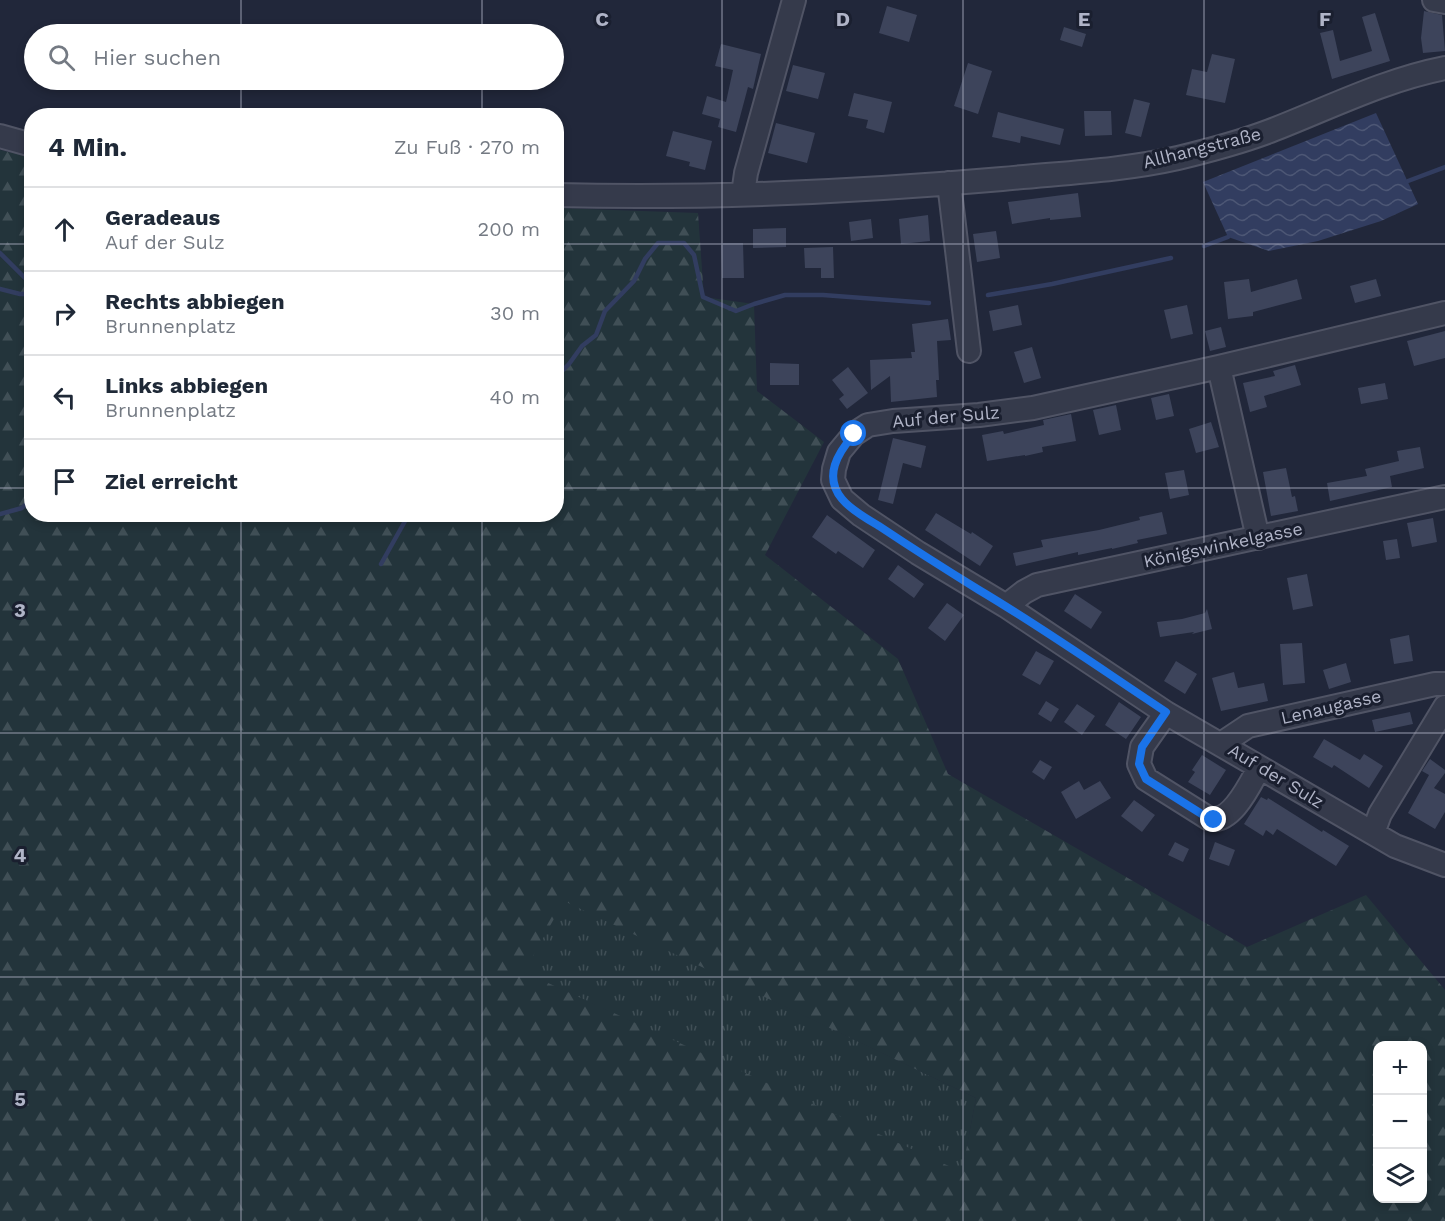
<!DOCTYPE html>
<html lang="de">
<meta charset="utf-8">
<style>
:root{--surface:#fff;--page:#f6f6f7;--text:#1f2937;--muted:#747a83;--line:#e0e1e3}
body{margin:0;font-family:"Work Sans",sans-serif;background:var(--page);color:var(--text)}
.controls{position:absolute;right:18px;bottom:18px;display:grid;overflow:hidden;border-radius:12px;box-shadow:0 3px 9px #0003}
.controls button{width:54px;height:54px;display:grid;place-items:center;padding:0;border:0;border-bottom:2px solid var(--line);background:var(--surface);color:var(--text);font:30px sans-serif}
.stop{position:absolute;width:18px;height:18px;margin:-14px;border:4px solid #1a73e8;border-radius:50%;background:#fff}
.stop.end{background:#1a73e8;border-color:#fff;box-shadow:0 2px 6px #0008}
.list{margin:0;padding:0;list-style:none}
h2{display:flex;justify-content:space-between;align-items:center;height:78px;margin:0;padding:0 24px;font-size:26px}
h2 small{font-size:20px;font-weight:400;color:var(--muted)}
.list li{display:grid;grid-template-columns:39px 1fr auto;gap:18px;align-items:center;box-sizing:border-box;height:84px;padding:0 24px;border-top:2px solid var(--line)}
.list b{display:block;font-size:22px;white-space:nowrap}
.list p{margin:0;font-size:20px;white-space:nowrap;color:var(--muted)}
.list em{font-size:20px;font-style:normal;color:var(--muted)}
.icon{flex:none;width:33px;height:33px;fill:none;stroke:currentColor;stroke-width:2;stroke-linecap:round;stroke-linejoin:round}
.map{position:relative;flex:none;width:1445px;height:1221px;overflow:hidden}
.search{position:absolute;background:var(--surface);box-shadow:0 3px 9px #0003;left:24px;top:24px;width:540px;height:66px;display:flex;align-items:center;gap:15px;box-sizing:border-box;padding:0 21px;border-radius:33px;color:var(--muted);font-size:22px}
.panel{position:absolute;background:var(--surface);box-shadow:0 3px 9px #0003;left:24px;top:108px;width:540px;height:414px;border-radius:24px}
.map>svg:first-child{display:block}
.grass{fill:url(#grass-tufts)}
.forest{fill:url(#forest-firs);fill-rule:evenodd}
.water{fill:url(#water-waves)}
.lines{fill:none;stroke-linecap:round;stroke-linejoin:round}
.stream{stroke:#323d60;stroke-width:4.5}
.building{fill:#3d445b}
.minor-casing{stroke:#505465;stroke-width:26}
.minor{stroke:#353a4b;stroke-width:22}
.route{stroke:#1a73e8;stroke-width:8}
.grid{fill:none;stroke:#b0b4c7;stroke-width:1.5;stroke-opacity:0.55}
.labels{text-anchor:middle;stroke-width:6;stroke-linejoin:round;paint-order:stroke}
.street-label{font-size:18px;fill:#b0b4c7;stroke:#1a1f2f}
.grid-label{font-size:20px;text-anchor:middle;font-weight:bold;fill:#b0b4c7;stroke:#1a1f2f;stroke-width:6;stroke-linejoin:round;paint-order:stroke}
</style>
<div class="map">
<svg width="1445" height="1221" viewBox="0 0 1445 1221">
<defs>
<pattern id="grass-tufts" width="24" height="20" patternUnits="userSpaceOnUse" patternTransform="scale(1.5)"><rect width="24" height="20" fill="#23343b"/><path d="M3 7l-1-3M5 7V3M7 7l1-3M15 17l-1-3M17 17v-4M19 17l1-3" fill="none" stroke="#404f56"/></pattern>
<pattern id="forest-firs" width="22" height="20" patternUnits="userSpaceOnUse" patternTransform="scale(1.5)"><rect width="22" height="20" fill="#23343b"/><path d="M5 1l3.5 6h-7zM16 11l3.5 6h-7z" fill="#404f56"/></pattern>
<pattern id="water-waves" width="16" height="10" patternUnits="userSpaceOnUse" patternTransform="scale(1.5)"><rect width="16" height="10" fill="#323d60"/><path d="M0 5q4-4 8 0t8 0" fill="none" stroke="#4d5775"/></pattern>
</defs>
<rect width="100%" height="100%" fill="#21273a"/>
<path class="grass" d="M564 900 976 1098 962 1173 523 972Z"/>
<path class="forest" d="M0 150 31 157 32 514H556L557 208 698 213 704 297 754 304 757 391 824 442 765 555 898 659 948 774 1247 947 1366 895 1445 990V1221H0ZM564 901 976 1098 962 1172 524 972ZM1378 1046H1422V1198H1378Z"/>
<path class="water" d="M1376 113 1418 204 1381 221 1318 241 1269 251 1228 237 1203 182Z"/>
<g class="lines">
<path class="stream" d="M1408 181 1445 167
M1204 246 1228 237
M0 253 32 285
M0 289 20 294H32
M988 295 1052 284 1171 258
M556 377 569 364 582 346 596 335 605 311 634 281 645 259 658 243H684L694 255 703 297 736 311 754 304 785 295H823L929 303
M0 514 22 508 32 498
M381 564 409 514"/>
</g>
<path class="building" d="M887 6 917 15 909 42 879 33Z
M1424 11 1442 15 1445 51 1423 53 1421 38Z
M1375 13 1390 61 1332 79 1320 33 1333 30 1340 61 1372 51 1362 17Z
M1064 27 1086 34 1082 47 1060 40Z
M721 44 761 54 753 89 748 87 736 132 718 127 720 119 702 114 707 96 726 102 733 70 715 66Z
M1212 54 1235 59 1225 103 1186 95 1192 69 1207 72Z
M968 63 992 71 978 114 954 106Z
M793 65 825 73 818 99 786 91Z
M854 93 892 102 884 133 866 128 868 120 848 116Z
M1134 99 1150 103 1141 137 1125 133Z
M1084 111H1111L1112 135 1085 136Z
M998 112 1064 129 1060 145 1021 136 1020 143 992 137Z
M776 123 815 133 807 163 768 153Z
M673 131 712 141 705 170 689 166 690 162 666 156Z
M1078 193 1081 217 1050 220V218L1012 224 1008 202Z
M928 215 930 241 901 244 899 219Z
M871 219 873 238 851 241 849 222Z
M786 228V247L753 248V229Z
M996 231 1000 258 977 262 973 234Z
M721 243H743L744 278H722Z
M833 247 834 278H821V268H805L804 248Z
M1249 279 1251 292 1297 279 1302 299 1253 312V316L1228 319 1224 282Z
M1376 279 1381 296 1355 303 1350 286Z
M1018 305 1022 325 993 331 989 311Z
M1187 305 1193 334 1171 339 1164 310Z
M948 319 951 340 937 341 939 380H936L937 397 891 402 890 376 871 390 870 360 912 358 911 352H915L912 324Z
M1221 327 1226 347 1210 351 1205 331Z
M1445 331V358L1414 366 1407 341Z
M1032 347 1041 378 1024 383 1014 352Z
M770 363 799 364V385H770Z
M1295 365 1301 385 1264 396 1267 407 1250 412 1243 383 1275 376 1273 371Z
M848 367 868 393 847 409 839 399 844 395 832 380Z
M1385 383 1388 399 1361 404 1358 388Z
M1169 394 1174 416 1156 420 1151 398Z
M1116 405 1121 430 1099 435 1093 410Z
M1071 414 1076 441 1042 447 1043 452 1025 456V455L987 461 982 435 1003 431 1004 434 1044 425 1043 420Z
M1211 422 1219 447 1196 453 1189 429Z
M893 438 926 446 921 468 903 463 893 504 878 500Z
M1420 447 1424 468 1390 476 1392 487 1330 501 1327 483 1367 476 1365 469 1399 461 1397 451Z
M1286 468 1292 497 1295 496 1298 511 1271 516 1263 472Z
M1184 470 1189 495 1170 499 1165 473Z
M1162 512 1167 534 1137 540 1138 543 1112 549V548L1078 555V552L1016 566 1013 553 1043 547 1041 540 1099 530 1140 520 1139 517Z
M936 513 971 534 972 532 993 546 980 566 925 530Z
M827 515 875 550 863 568 838 551 836 554 812 537Z
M1433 518 1437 542 1412 547 1407 523Z
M1397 539 1400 558 1386 560 1383 541Z
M898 565 924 584 914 598 888 579Z
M1307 574 1313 606 1293 610 1287 578Z
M1075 594 1102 612 1091 629 1064 611Z
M947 603 964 615 945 641 928 628Z
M1207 609 1212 629 1192 634 1194 632 1160 637 1157 622 1182 619 1205 613Z
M1409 635 1413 661 1394 664 1390 639Z
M1302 643 1305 683 1283 685 1280 644Z
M1036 651 1054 661 1040 685 1022 675Z
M1176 661 1197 674 1185 694 1164 681Z
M1346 663 1351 682 1329 689 1323 670Z
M1234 672 1238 688 1264 683 1268 701 1221 711 1212 678Z
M1046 701 1059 709 1051 722 1038 714Z
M1119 702 1141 717 1126 739 1105 725Z
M1077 704 1095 716 1082 735 1064 722Z
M1410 712 1413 724 1375 732 1372 720Z
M1324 739 1360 760 1364 754 1383 766 1369 788 1334 765 1332 768 1313 757Z
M1202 755 1226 770 1210 795 1188 782 1195 772 1192 770Z
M1430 759 1445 770V773L1434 788 1445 794V812L1435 829 1408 813 1429 775 1422 771Z
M1040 760 1052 767 1044 780 1032 772Z
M1079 781 1084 790 1100 781 1111 798 1076 819 1061 792Z
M1261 797 1267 800 1268 798 1322 832 1323 830 1349 846 1336 866 1277 829 1273 835 1266 830 1263 836 1244 824Z
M1134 800 1155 815 1142 832 1121 816Z
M1175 842 1189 849 1183 862 1168 855Z
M1215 842 1235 850 1229 866 1209 859Z"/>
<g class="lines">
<g class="minor-casing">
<path id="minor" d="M1434 0 1445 2
M0 136 32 145
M949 183 969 351
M743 194 746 173 794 0
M556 195C705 199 854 192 1002 179 1060 173 1120 171 1178 158 1207 151 1241 142 1270 131 1327 109 1384 80 1445 68
M1445 313 1219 367 1033 408 979 415 893 421 868 425 854 434 839 452 834 469 833 480 842 499 861 515 918 553 1006 606 1166 713 1395 846 1445 865
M1219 367 1258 538
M1006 606 1024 592 1037 585 1445 497
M1166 713 1142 747 1139 764 1146 779 1208 818C1231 826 1250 784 1259 768
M1221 744 1248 726 1435 684H1445
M1373 833 1380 814 1445 707"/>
</g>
<use href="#minor" class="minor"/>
</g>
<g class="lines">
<path class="route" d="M854 434C838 453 823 476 842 499 851 510 867 519 879 526 912 548 945 569 979 590 1043 628 1104 671 1166 712L1142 747 1139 764 1146 779 1208 818 1214 820"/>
</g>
<path class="grid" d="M241 0V34M482 0V34M722 0V1221M963 0V1221M1204 0V1221M241 80V116M482 80V116M0 244H32M556 244H1445M0 488H32M556 488H1445M241 514V1221M482 514V1221M0 733H1445M0 977H1445"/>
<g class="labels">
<g class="street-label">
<text transform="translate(1202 148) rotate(-14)" y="6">Allhangstraße</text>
<text transform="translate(946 417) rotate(-5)" y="6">Auf der Sulz</text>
<text transform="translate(1223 545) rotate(-12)" y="6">Königswinkelgasse</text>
<text transform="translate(1331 707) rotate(-13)" y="6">Lenaugasse</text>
<text transform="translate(1276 776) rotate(31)" y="6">Auf der Sulz</text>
</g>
</g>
<g class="grid-label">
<text x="602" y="26">C</text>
<text x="843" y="26">D</text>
<text x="1084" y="26">E</text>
<text x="1325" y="26">F</text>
<text x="20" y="617">3</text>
<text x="20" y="862">4</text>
<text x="20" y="1106">5</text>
</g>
</svg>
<div class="controls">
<button>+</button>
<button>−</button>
<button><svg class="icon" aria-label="layers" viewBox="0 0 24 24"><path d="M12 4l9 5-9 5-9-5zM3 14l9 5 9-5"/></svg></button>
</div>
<div class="stop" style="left:854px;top:434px"></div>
<div class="stop end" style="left:1214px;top:820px"></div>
<div class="search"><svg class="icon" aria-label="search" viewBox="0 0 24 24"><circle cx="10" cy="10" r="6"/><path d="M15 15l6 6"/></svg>Hier suchen</div>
<section class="panel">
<h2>4 Min.<small>Zu Fuß · 270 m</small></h2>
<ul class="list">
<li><svg class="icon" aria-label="ahead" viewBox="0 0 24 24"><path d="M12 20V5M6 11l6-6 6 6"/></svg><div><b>Geradeaus</b><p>Auf der Sulz</p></div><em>200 m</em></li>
<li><svg class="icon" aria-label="right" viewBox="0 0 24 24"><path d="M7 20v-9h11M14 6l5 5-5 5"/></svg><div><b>Rechts abbiegen</b><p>Brunnenplatz</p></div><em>30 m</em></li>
<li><svg class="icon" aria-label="left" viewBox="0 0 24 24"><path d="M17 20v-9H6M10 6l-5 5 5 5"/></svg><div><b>Links abbiegen</b><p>Brunnenplatz</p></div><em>40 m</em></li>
<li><svg class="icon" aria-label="arrive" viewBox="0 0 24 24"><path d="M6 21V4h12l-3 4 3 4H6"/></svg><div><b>Ziel erreicht</b></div></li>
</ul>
</section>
</div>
